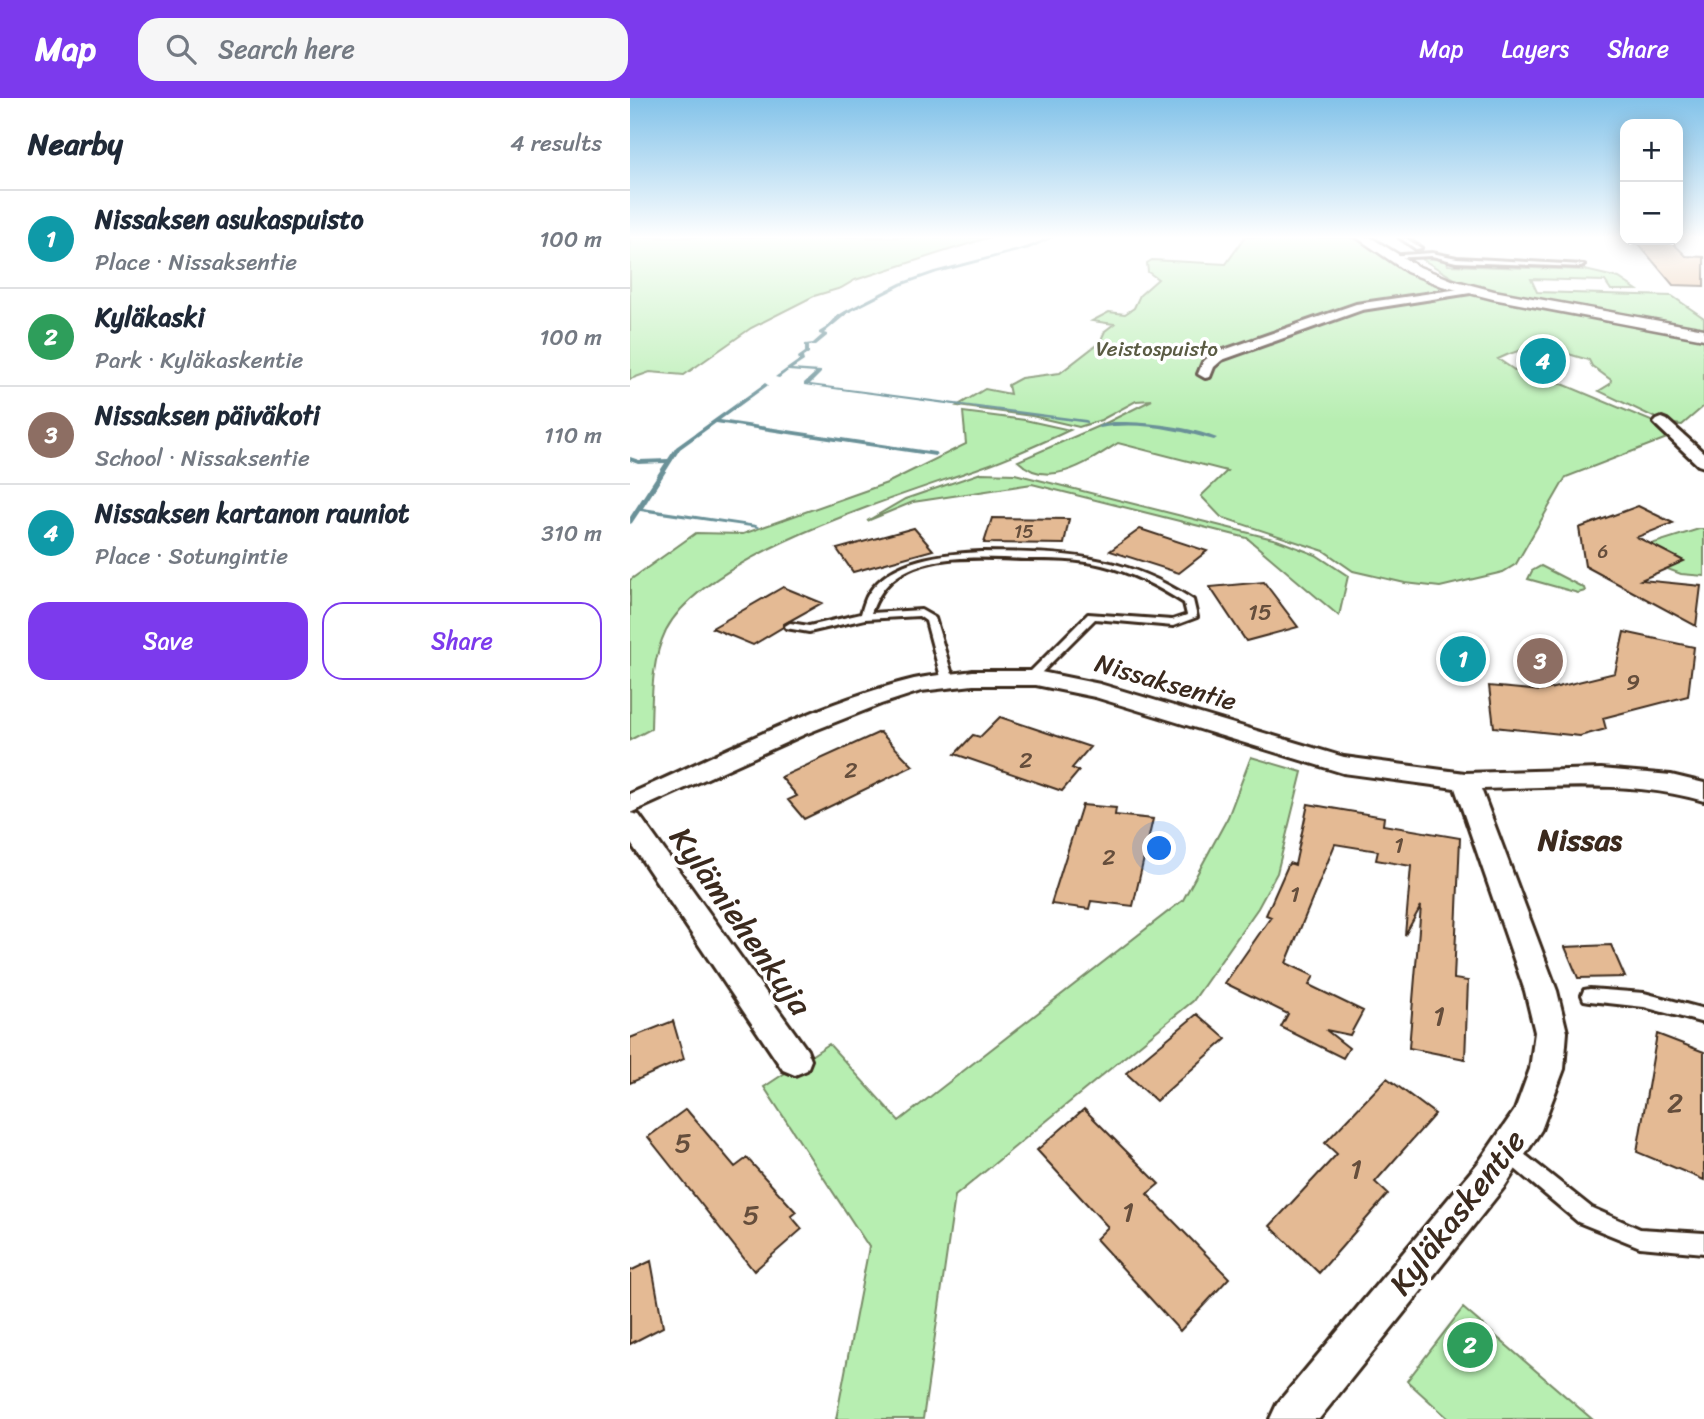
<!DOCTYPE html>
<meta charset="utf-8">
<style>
:root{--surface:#fff;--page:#f6f6f7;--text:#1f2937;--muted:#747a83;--line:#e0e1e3;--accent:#7c3aed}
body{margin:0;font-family:Sriracha,sans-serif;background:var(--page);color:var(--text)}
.controls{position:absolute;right:21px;top:21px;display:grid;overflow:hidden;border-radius:14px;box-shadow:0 4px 18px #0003}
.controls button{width:63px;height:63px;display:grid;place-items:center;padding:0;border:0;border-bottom:2px solid var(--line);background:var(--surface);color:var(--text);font:35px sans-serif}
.you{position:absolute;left:530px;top:751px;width:24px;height:24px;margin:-18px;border:5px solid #fff;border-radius:50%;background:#1a73e8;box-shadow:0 0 0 10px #1a73e833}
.badge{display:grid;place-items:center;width:46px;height:46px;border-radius:50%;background:var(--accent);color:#fff;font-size:23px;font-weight:700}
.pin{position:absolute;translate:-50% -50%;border:4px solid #fff;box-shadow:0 2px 7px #0006}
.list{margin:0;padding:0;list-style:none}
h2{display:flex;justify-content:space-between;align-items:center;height:91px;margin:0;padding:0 28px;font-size:30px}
h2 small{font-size:23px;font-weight:400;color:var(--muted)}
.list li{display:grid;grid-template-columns:46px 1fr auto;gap:21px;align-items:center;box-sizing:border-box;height:98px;padding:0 28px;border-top:2px solid var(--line)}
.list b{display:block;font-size:26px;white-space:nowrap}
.list p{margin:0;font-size:23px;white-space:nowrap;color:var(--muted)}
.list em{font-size:23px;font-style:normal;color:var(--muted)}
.actions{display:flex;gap:14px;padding:21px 28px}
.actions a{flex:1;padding:16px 0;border:2px solid var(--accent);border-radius:21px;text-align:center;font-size:24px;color:var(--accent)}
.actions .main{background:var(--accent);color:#fff}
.icon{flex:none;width:38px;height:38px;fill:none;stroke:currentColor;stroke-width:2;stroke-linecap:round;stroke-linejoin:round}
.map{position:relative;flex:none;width:1074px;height:1321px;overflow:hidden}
header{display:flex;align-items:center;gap:42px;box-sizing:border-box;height:98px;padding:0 35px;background:var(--accent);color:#fff}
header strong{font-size:33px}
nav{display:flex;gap:38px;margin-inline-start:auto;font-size:24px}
.search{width:490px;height:63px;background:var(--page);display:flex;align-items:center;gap:18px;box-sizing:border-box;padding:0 24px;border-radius:21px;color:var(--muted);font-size:26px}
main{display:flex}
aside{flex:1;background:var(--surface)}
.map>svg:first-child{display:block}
.green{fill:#b7eeb1;stroke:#798c68;stroke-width:2}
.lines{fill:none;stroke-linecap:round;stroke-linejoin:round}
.stream{fill:#6a9198;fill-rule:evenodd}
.building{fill:#e4ba94;stroke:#3b2a1e;stroke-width:2}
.service-casing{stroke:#3b2a1e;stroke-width:6}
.minor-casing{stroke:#3b2a1e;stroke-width:6}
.tertiary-casing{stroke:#3b2a1e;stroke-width:5}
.service{fill:#fff;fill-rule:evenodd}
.minor{fill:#fff;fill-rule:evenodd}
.tertiary{fill:#fff;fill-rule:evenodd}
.labels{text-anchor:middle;stroke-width:7;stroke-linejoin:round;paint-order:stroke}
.far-number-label{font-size:19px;fill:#654e3c}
.far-park-label{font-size:21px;fill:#5a5b43;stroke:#fff}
.number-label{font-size:23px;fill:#654e3c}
.street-label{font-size:26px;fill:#3b2a1e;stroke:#fff}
.near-number-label{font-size:28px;fill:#654e3c}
.quarter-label{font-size:30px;font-weight:bold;fill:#3b2a1e;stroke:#fff}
.near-street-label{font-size:32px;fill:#3b2a1e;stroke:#fff}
</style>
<header>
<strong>Map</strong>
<div class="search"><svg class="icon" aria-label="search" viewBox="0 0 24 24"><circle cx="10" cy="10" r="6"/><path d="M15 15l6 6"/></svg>Search here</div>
<nav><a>Map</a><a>Layers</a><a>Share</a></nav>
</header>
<main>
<aside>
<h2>Nearby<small>4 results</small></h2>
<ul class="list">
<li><span class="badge" style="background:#0f9aa8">1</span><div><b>Nissaksen asukaspuisto</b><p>Place · Nissaksentie</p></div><em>100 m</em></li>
<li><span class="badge" style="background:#2e9e5b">2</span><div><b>Kyläkaski</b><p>Park · Kyläkaskentie</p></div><em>100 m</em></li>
<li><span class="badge" style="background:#8d6e63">3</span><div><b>Nissaksen päiväkoti</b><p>School · Nissaksentie</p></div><em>110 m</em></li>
<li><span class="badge" style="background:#0f9aa8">4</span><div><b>Nissaksen kartanon rauniot</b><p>Place · Sotungintie</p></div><em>310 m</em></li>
</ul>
<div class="actions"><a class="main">Save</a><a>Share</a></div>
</aside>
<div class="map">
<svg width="1074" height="1321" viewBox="0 0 1074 1321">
<rect width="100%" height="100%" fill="#fff"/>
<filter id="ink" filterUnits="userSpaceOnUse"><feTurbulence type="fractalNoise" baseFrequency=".0143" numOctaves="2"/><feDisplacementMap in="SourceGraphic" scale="14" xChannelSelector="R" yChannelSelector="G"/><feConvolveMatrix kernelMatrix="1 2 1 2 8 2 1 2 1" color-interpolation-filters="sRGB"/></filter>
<g filter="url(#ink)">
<path class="green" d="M0 139H360L225 182 211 190 184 198 121 230 54 277 20 274 0 281Z
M615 139H716L726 141 783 177 842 196 1074 241V308L1052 327 1036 325 969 293 980 286 981 282 962 268 959 262C919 251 907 242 868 261L886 273 930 285 1026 325 1037 340 936 379 886 466 873 474 810 489 775 485 723 473 694 453 591 419 571 398 597 373 488 345C460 363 418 393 388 363L478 324 522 302 506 303 471 322 449 329 402 318 327 308 355 291 380 296 378 287 391 280 430 275 470 244 475 233 484 226 462 223 479 214 495 216 504 210 510 197 528 181 518 174 517 165 522 162 596 166Z
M790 160 816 161 818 167 955 172 989 180 1007 192H981L975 183 901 181 907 194 1042 198 1074 220V232L852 190 825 181Z
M333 314 395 322 440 332C411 345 382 359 352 369 271 398 76 455 36 532 21 563 22 597 21 631L0 642V482L66 435 113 436 257 385 336 346Z
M351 375 385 376 647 442 686 457 718 478 709 518 617 440 402 386 283 404 237 423 275 401Z
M1069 431H1074V478L1051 476 1027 467 1018 447Z
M911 468 954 490 955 493 948 495 898 481 902 473Z
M621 659 672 674 647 775 628 810 563 903 325 1098 293 1321H206L239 1149 134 989 199 946 269 1023 553 802 598 719Z
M833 1210 962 1321H819L777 1283Z"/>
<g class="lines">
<path class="stream" d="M425 139 399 151 307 175 273 187 218 215 194 235 197 236V238L186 247 179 248V255L173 259 174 263 162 271 191 273V275L180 286 456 322 458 323V325L174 287V285L185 275 158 273 149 280 145 279 169 262 168 259 175 254V246L183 245 192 237 189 236V234L197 229 207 218 215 213 270 185 304 173 396 149 418 140Z
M135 285 138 287 137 288 90 322 305 354 308 356 305 358 86 325 50 351 13 410 126 427 129 429 128 430 10 413 2 425 0 426V419L35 365 8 366 0 363V359L9 362 38 361 46 349Z
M482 324C512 323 560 328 587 340L584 342C547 332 508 323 470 330L467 328Z"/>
</g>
<path class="building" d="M1005 142H1040L1056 158 1074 159V188L1043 187Z
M1008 408 1043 425 1007 439 1054 463 1011 482 1071 488 1066 528 955 468 949 430Z
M362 420 439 421 434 446 354 445Z
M284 430 303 452 223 474 207 451Z
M510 431 577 453 549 475 480 453Z
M634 484 668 529 616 543 580 489Z
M153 489 192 505 154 526 153 529 123 547 82 530Z
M994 534 1064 549 1058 598 973 620 976 631 950 638 864 629 859 588 911 593 985 575Z
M370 619 460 649 442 670 449 673 432 693 325 656 343 637 350 639Z
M250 634 283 668 174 721 158 702 167 698 151 679Z
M678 706 754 719 753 727 830 740 824 881 838 883 835 961 779 950 791 808 775 837 781 768 746 762 748 753 705 746 656 865 684 878 679 887 733 913 720 937 696 932 719 950 713 960 651 929 658 916 595 885 641 819 636 817 659 765 665 767Z
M452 707 486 710 485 717 523 721 503 808 461 803 459 811 421 806Z
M981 847 995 879 948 880 935 849Z
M567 916 596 941 526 1003 496 975Z
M43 923 54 961 0 985V940Z
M1027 936 1074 954V1082L1007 1054Z
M757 980 805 1016 745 1084 758 1096 689 1175 640 1128 707 1056 695 1045Z
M56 1011 105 1069 117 1060 166 1114 161 1118 172 1131 124 1173 18 1039Z
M454 1011 529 1086 517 1096 599 1180 550 1233 466 1141 478 1129 407 1052Z
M21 1163 33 1229 0 1246V1173Z"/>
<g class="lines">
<g class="service-casing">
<path id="service" d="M769 139H774L791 150 786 151Z
M802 155 827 160 954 167 951 169 826 164 802 158 760 160 757 158Z
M351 454C433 455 491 455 563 502L567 519 543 528 465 521 404 582H396L394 580 458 516 542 522 557 517 554 505C529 489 501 474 472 467 447 461 422 461 397 461 354 460 297 453 261 483 251 492 246 502 241 515L291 512 305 520 324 583 322 585 318 586 312 583 296 523 289 518 235 521 179 534 156 530 155 528 160 525 179 528 231 516C233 509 235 501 239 495 262 460 313 456 351 454Z
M960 891 1014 895 1074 911V925L1014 909 960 903 954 902 952 897 954 892Z
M878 1046 884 1048 962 1110 1010 1131 1074 1135V1155L1010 1149 948 1124 872 1060 869 1054 872 1048Z"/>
</g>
<g class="minor-casing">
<path id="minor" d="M843 189 849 192 847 194 732 212 592 262 584 269 580 279 575 280 568 276 573 264 582 256 726 206Z
M1032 320 1037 322 1074 355V369L1068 367 1027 328 1024 325 1027 322Z
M343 573H406L470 586 714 659 835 675 971 671 1041 677 1074 685V703C1001 682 926 689 851 691L927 893 937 934 934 971 911 1032 875 1088 689 1321H640L647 1306 849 1064 885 1012 900 971 905 934 895 893 825 690 713 675 465 599 406 587H343L291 593 251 606 175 636 0 715 9 717 177 952 181 962 177 972 165 977 153 972 0 744V696C90 656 189 604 284 581 303 577 324 576 343 573Z"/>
</g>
<g class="tertiary-casing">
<path id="tertiary" d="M726 139H740L787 168 822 182 864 193 1074 231V241L863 201 812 188 777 174Z"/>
</g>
<use href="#service" class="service"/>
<use href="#minor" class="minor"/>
<use href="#tertiary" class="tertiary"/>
</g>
</g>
<linearGradient id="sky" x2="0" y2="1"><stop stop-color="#82c2e9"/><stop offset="0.43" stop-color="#fff"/><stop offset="1" stop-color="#fff" stop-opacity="0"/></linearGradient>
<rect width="1074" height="324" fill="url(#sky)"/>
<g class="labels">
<g class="far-number-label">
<text x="394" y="440">15</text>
<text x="973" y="460">6</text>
</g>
<g class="far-park-label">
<text x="527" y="258">Veistospuisto</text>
</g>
<g class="number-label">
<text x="630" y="522">15</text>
<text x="1003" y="592">9</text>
<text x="396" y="670">2</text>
<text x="221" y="680">2</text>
<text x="769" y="755">1</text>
<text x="479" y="767">2</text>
<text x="665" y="804">1</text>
</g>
<g class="street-label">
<text transform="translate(536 584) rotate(16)" y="9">Nissaksentie</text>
</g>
<g class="near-number-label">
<text x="809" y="927">1</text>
<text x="1045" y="1014">2</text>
<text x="53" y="1054">5</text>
<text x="726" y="1080">1</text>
<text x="498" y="1123">1</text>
<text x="121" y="1126">5</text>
</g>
<g class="quarter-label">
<text x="950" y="752">Nissas</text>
</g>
<g class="near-street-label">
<text transform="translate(111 823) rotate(55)" y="11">Kylämiehenkuja</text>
<text transform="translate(827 1114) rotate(-52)" y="11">Kyläkaskentie</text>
</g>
</g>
</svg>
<div class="controls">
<button>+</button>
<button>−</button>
</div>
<div class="you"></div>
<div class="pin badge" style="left:833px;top:561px;background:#0f9aa8">1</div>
<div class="pin badge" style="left:840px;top:1247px;background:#2e9e5b">2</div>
<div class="pin badge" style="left:910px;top:563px;background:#8d6e63">3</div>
<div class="pin badge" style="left:913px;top:263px;background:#0f9aa8">4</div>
</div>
</main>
